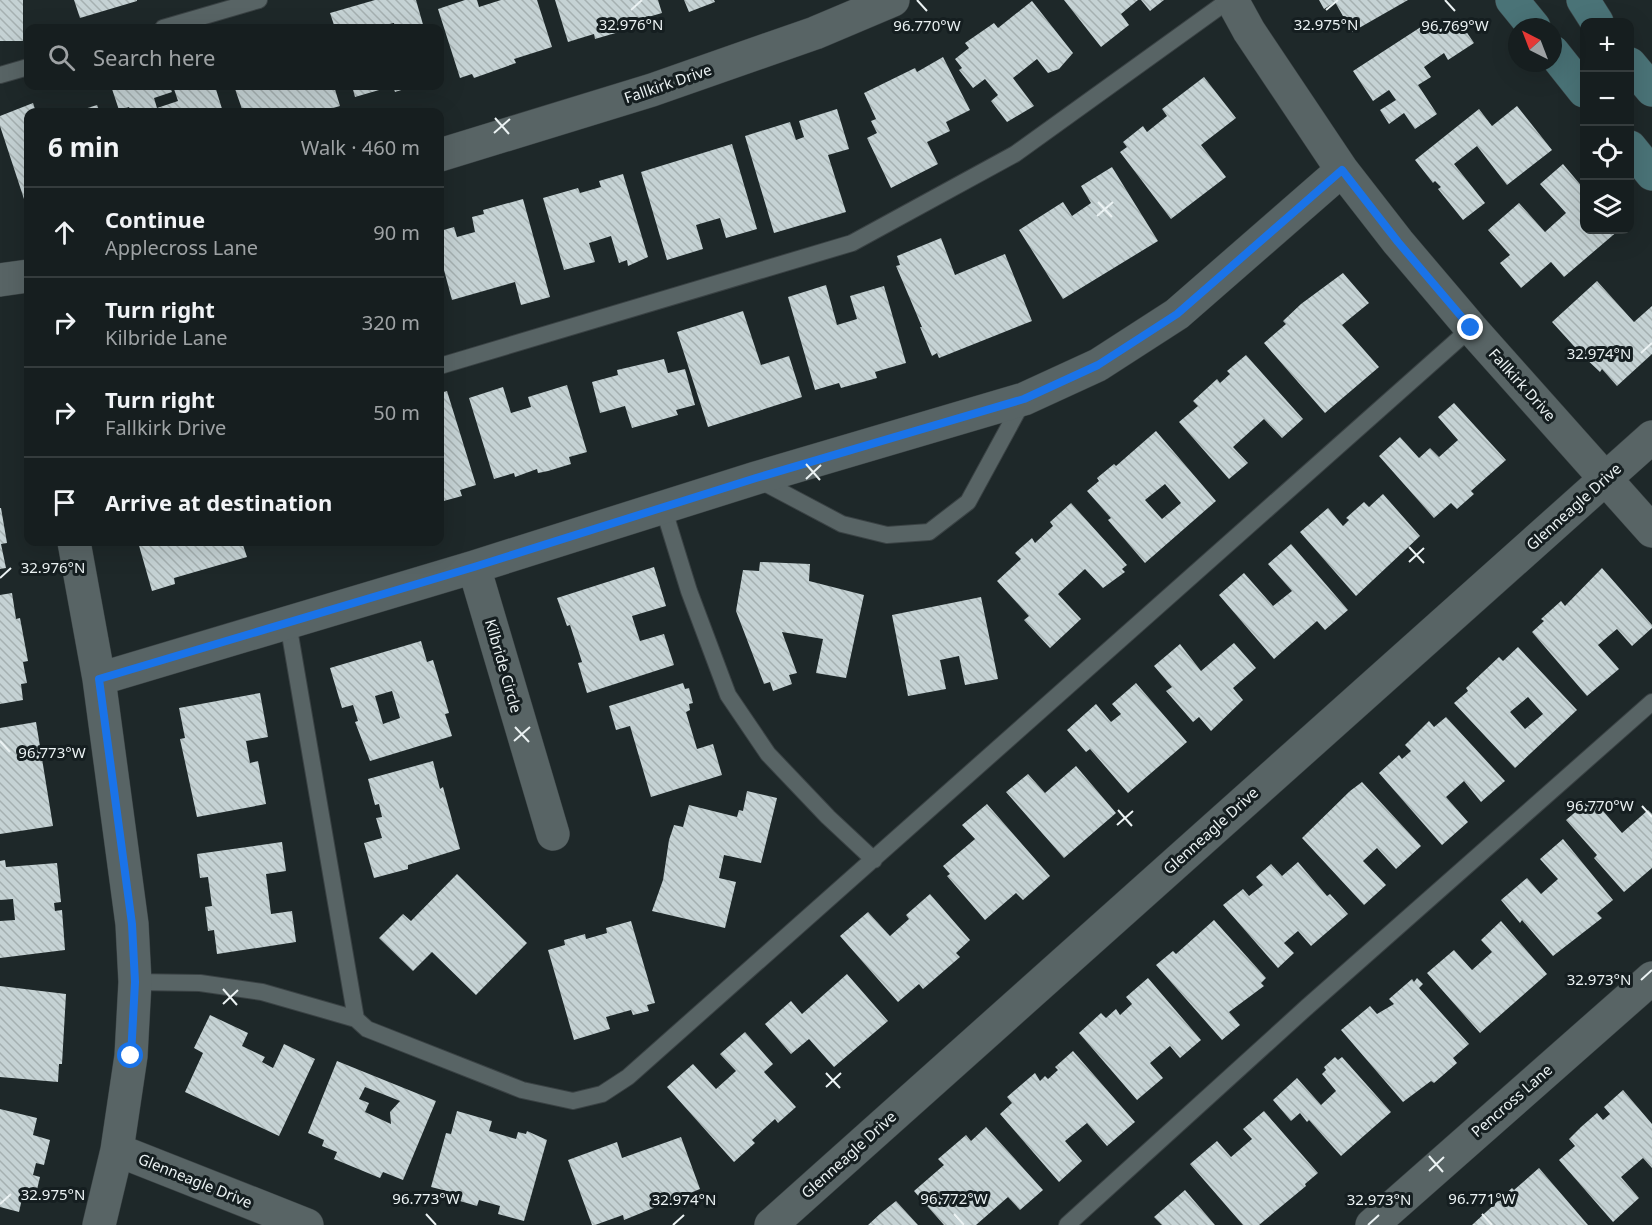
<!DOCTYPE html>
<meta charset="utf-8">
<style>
:root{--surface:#161e1f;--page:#232b2c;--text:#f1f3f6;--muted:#9ea2a4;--line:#353c3d}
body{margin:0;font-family:"Noto Sans",sans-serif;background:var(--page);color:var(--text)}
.controls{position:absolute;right:18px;top:18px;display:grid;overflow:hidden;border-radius:12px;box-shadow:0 6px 24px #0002}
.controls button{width:54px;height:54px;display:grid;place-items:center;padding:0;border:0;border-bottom:2px solid var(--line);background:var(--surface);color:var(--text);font:30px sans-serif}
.compass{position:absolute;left:1508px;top:18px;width:54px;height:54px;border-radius:50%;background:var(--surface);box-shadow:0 6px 24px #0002;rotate:318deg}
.stop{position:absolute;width:18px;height:18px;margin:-14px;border:4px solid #1a73e8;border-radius:50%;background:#fff}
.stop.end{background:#1a73e8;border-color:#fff;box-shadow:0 2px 6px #0008}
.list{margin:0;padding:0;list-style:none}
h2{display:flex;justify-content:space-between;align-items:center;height:78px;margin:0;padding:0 24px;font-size:26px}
h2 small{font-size:20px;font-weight:400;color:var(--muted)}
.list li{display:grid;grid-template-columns:39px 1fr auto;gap:18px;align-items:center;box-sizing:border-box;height:90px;padding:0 24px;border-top:2px solid var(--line)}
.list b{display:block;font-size:22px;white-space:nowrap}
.list p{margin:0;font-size:20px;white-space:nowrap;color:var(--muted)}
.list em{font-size:20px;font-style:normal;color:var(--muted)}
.icon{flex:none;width:33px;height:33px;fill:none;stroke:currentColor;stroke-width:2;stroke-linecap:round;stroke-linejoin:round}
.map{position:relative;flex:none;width:1652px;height:1225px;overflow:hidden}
.search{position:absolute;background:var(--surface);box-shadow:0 6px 24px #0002;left:24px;top:24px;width:420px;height:66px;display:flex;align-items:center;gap:15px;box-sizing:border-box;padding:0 21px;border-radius:12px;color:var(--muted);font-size:22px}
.panel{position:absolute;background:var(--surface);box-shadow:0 6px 24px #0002;left:24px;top:108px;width:420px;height:438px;border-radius:12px}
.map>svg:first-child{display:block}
.building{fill:url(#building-back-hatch);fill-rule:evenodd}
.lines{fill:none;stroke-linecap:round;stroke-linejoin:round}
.lane-casing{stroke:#3a4244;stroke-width:18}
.street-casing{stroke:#3a4244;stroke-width:34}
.secondary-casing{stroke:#3a4244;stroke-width:34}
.lane{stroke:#586465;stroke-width:16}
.street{stroke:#586465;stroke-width:33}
.secondary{stroke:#4a7377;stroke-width:33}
.route{stroke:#1a73e8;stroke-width:8}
.ticks{fill:none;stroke:#ebf2f3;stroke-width:2}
.labels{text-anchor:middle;stroke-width:6;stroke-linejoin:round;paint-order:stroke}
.street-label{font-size:15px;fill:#ebf2f3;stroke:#151e20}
.ticks-label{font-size:15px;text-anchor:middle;fill:#ebf2f3;stroke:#151e20;stroke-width:6;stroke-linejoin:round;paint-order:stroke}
</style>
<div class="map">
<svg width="1652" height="1225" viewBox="0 0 1652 1225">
<defs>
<pattern id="building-back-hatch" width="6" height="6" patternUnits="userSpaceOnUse" patternTransform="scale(1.5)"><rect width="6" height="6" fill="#c5d2d4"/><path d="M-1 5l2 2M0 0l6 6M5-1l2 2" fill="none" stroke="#a5b0b1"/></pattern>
</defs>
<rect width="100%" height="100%" fill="#1e2829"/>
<path class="building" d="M0 0H23V41H0Z
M74 0H137V1L80 18Z
M375 0H416L424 28H395L394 23 371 28H335L330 13Z
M465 0H477L479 7 501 0H537L552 47 514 59 516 63 474 78 472 74 460 78 438 9Z
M555 0H658L662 13 617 26 619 32 595 39 594 34 568 42Z
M684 0H714L715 2 689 12Z
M1064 0H1138L1121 14 1129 25 1101 47Z
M1141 0H1164L1150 11Z
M1319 0H1408L1352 32 1335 2 1324 9Z
M1032 1 1073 53 1059 69 1048 73 1037 59 1013 78 1034 106 1007 122 991 101 998 95 985 79 973 88 959 70 962 68 955 59 969 48 965 43 994 23 998 28Z
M1457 18 1474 43 1448 60 1444 53 1424 67 1431 77 1418 85 1437 114 1415 129 1404 113 1389 124 1380 110 1396 100 1389 90 1373 101 1353 71 1427 23 1434 33Z
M943 57 970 110 946 122 950 131 927 142 938 164 891 188 867 138 877 133 871 121 876 119 864 93 915 68 917 72Z
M1204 77 1236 118 1201 145 1226 177 1171 219 1120 152 1127 147 1123 142 1143 126 1147 132 1167 116 1162 109Z
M111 86H170L172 92 154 98 157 108 178 101 173 86H215L223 112H131L129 107 119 110Z
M234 86H334L340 106 319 112H243Z
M352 86H414L395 92 393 86 355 97Z
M33 103 36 112H28V197L24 199 0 126V116Z
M97 105 100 112H75Z
M1517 106 1552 150 1507 185 1477 146 1454 164 1485 203 1463 220 1438 189 1441 187 1435 181 1433 183 1415 160 1479 109 1492 126Z
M837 109 849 149 828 155 846 212 774 233 745 136 790 122 796 140 804 137 799 121Z
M732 144 757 229 726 238 720 218 696 225 703 249 667 260 641 172Z
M1563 164 1584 189V230H1619L1564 277 1551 262 1521 288 1500 263 1510 255 1488 230 1519 203 1545 232 1566 213 1540 184Z
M1112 167 1158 241 1063 299 1019 230 1063 202 1072 216 1091 203 1081 186Z
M623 174 648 257 628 266 627 260 619 263 611 236 589 243 595 262 564 270 543 198 578 188 580 193 601 187 599 181Z
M523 199 550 297 521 305 515 282 452 300 440 255V231L454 227 457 237 475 232 472 217 484 214 483 210Z
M941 238 955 275 1005 254 1032 321 939 358 937 353 932 356 920 327H922L896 266 900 265 897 256Z
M1343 273 1369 303 1342 325 1379 367 1325 413 1264 343 1286 324 1283 321 1301 304Z
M1597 281 1634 322 1652 306V354L1617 386 1602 369 1600 372 1582 355 1552 322Z
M826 285 837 325 857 319 850 296 884 286 906 363 875 372 877 378 841 388 839 383 815 390 788 297Z
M743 311 761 365 789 356 802 397 708 427 677 332Z
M1246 355 1303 419 1282 438 1264 419 1233 447 1248 463 1229 479 1179 422 1198 406 1193 401 1217 379 1220 383 1230 374 1227 371Z
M664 359 668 373 685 369 695 405 676 410 678 415 632 428 625 406 600 413 592 382 618 375 617 370Z
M567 385 587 452 569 457 571 464 548 471 538 473 537 469 515 477 514 473 494 479 469 398 503 387 511 413 531 407 528 397Z
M447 391 476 485 460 490 462 496 440 502V393Z
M1454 403 1506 460 1471 491 1474 494 1457 509 1451 503 1434 518 1379 456 1400 437 1419 458 1430 448 1439 457 1458 440 1438 417Z
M1156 431 1216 501 1145 563 1108 520 1111 518 1087 491 1099 481 1097 478 1114 464 1116 466ZM1165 484 1181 503 1162 519 1145 500Z
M1383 494 1420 536 1356 596 1300 532 1328 508 1343 526 1349 520 1346 518 1364 502 1369 507Z
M1071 503 1127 565 1122 569 1125 572 1103 588 1085 569 1058 594 1081 619 1050 648 1024 620 1029 616 997 581 1021 559 1015 553 1032 538 1035 543 1053 526 1050 522Z
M0 508H1L7 543 1 544 6 568 0 569Z
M138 542H242L247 557 174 578 175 584 152 591Z
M1291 544 1348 610 1325 630 1317 621 1274 659 1219 595 1244 573 1273 606 1292 591 1268 564Z
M760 562 810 564 809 581 864 595 846 678 816 673 823 639 782 632 797 673 789 675 792 684 773 691 770 682 764 684 736 611 743 570 759 571Z
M654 567 666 606 632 616 640 641 664 634 674 665 587 693 578 663 582 662 570 625 567 626 557 598Z
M1602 568 1652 625V628L1632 646 1617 629 1598 645 1619 669 1587 696 1532 632 1544 621 1541 619 1561 601 1565 606Z
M12 593 16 619 20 618 28 661 23 662 27 683 21 684 23 700 0 704V595Z
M981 597 998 679 965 685 959 656 940 660 946 689 908 696 892 615Z
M421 641 427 662 433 660 449 713 445 714 452 736 370 761 355 722 358 721 353 705 342 708 330 668ZM392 691 400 718 383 724 375 696Z
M1234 643 1256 668 1233 688 1243 700 1211 731 1199 717 1193 722 1166 691 1172 687 1154 666 1180 644 1201 671Z
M1518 647 1577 710 1515 768 1454 703 1468 691 1466 688 1499 657 1503 661ZM1528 697 1543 714 1525 729 1510 712Z
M683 683 685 689 689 688 693 703 689 704 690 710 686 712 697 749 713 744 722 775 651 797 630 726 616 730 609 706Z
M1136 683 1187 742 1128 793 1090 749 1086 752 1067 730 1096 704 1111 722 1121 714 1112 704Z
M260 693 268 737 246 741 250 763 258 761 266 804 197 817 180 739 185 738 179 708Z
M1446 717 1505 781 1481 802 1464 781 1446 797 1468 822 1442 845 1379 773 1399 755 1402 759 1411 751 1405 745 1429 721 1434 727Z
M36 722 53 826 0 834V728Z
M433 761 440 789 443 787 460 849 408 865V869L374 878 364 843 382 838 376 818 382 817 379 804 375 805 368 779Z
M1076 766 1116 813 1064 858 1006 792 1028 774 1045 793Z
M1362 782 1421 846 1396 869 1377 848 1363 861 1386 885 1364 905 1302 838 1350 791Z
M747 791 777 798 761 863 724 855 719 878 736 882 725 928 652 911 663 880 669 840 674 825 683 827 689 805 737 817 739 810 743 811Z
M1592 798 1622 833 1648 810 1652 814V868L1624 892 1594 858 1597 855 1566 820Z
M987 804 1050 876 1023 900 1016 893 985 920 947 876 950 874 943 866 975 839 962 825Z
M1563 839 1613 900 1597 913 1602 918 1553 956 1522 920 1520 923 1501 900 1527 878 1541 894 1558 879 1540 859Z
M282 842 286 871 266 874 271 914 292 911 296 942 217 954 214 930 208 931 205 907 212 906 208 877 200 878 197 854Z
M5 860 6 867 57 863 61 902 54 903 55 911 62 910 65 950 0 958V921L15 920 13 899 0 900V861Z
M1298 862 1327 896 1330 894 1348 914 1311 946 1298 931 1284 943 1294 953 1278 968 1223 905 1243 889 1249 896 1263 885 1256 877 1271 864 1282 876Z
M457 874 527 943 476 995 432 952 413 971 379 938 403 914 411 921Z
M930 894 970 940 956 953 960 957 923 989 919 984 898 1002 840 936 868 912 890 936 909 919 906 915Z
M1214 920 1266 978 1261 983 1264 986 1229 1012 1240 1025 1222 1040 1156 965 1173 951 1176 954Z
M631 921 655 1003 647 1005 649 1011 633 1015 631 1010 606 1017 610 1029 574 1040 548 950 565 945 564 940 585 934 586 939 607 933 606 928Z
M1501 921 1547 974 1480 1033 1427 973 1454 950 1472 970 1492 952 1481 940Z
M847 974 888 1021 834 1067 809 1039 791 1054 765 1024 791 1001 802 1014Z
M1148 978 1201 1040 1180 1058 1170 1046 1150 1063 1163 1078 1137 1100 1079 1033 1101 1013 1106 1018 1116 1009 1120 1015 1132 1004 1126 997Z
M1417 978 1423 984 1419 988 1469 1044 1453 1058 1457 1063 1434 1083 1431 1081 1403 1102 1341 1030 1370 1006 1377 1014 1394 1004 1389 999 1412 979 1414 982Z
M0 986 66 994 62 1064H59L58 1082 0 1077Z
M210 1015 248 1033 242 1046 265 1057 262 1062 273 1068 284 1044 315 1059 279 1136 185 1092 203 1053 194 1048Z
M745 1032 773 1064 764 1072 796 1107 778 1123 775 1119 752 1140 755 1143 734 1162 667 1087 693 1064 716 1089 736 1071 720 1054Z
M1073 1051 1135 1122 1107 1146 1087 1123 1065 1141 1082 1161 1059 1182 1000 1114 1012 1103 1007 1097 1035 1073 1040 1081 1045 1076 1048 1079 1058 1070 1055 1067Z
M1335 1057 1338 1060 1342 1057 1391 1112 1341 1156 1309 1120 1307 1122 1300 1113 1291 1121 1273 1100 1297 1078 1321 1105 1336 1091 1322 1074 1326 1070 1324 1067Z
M337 1061 436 1101 403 1180 383 1172 380 1178 334 1159 337 1152 322 1146 324 1140 308 1133ZM365 1087 400 1101 390 1112 391 1124 365 1112 369 1103 359 1099Z
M1623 1090 1652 1124V1168L1643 1158 1621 1177 1639 1198 1613 1222 1559 1160 1575 1146 1569 1139 1581 1127 1597 1113 1603 1120 1610 1114 1604 1107Z
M0 1109 37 1118 33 1135 50 1140 44 1165 36 1163 33 1175 40 1177 35 1198 23 1194 19 1212 0 1207Z
M457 1111 492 1121 489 1131 516 1139 518 1132 526 1134 527 1131 547 1140 524 1221 498 1214 500 1206 479 1200 477 1206 453 1199 455 1193 431 1187 446 1133 451 1134Z
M1264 1111 1318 1173 1305 1184 1306 1186 1259 1225H1243L1190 1164 1217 1141 1231 1157 1252 1139 1243 1129Z
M986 1127 1043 1190 1020 1210 1008 1197 976 1225H944L914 1191 944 1165 938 1159 966 1135 971 1141Z
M681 1137 700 1189 624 1220 623 1215 595 1225H592L568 1160 617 1142 622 1158Z
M1539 1168 1588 1225H1472L1512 1188 1514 1190Z
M1185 1190 1215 1225H1162L1154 1217Z
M896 1201 918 1225H868L881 1213Z"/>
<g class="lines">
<g class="lane-casing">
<path id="lane" d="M163 28 259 0
M0 75 28 67
M440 366 852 243 1015 154 1229 0
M757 479 842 524 887 535 929 532 968 502 1023 401
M663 507 689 591 728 695 768 754 828 817 874 860
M135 982 200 983 262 992 356 1019 288 623
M356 1019 367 1029 522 1090 573 1101 602 1094 628 1077 1471 328
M1067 1225 1307 1007 1652 702"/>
</g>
<g class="street-casing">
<path id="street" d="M1232 0 1249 31 1342 170 1398 242 1471 328 1652 531
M440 155 652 90 815 33 893 0
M0 280 28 276
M74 542 99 679 132 924 135 982 131 1056 117 1150 99 1225
M474 567 553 834
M99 679 474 567 756 478 1024 399 1098 365 1177 314 1342 170
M117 1150 307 1225
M771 1225 1652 437
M1372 1225 1652 978"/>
</g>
<g class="secondary-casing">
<path id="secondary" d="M1512 0 1534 27
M1583 0 1597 22
M1553 52 1584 91
M1630 64 1652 90
M1630 147 1652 174"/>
</g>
<use href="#lane" class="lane"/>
<use href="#street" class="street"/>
<use href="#secondary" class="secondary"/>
</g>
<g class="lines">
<path class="route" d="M131 1056 135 982 132 924 99 679 474 567 756 478 1024 399 1098 365 1177 314 1342 170 1398 242 1471 328"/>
</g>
<path class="ticks" d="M917 0 927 11M1445 0 1455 11M631 10 642 0M1326 10 1338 0M495 118 509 134M494 133 510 119M1098 202 1112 217M1097 216 1113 202M1641 353 1652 343M806 464 820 480M806 479 821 465M1409 547 1424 563M1409 562 1424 548M0 578 11 568M515 727 529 742M0 741 10 752M514 741 530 727M1642 806 1652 817M1118 810 1132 826M1117 825 1133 811M1641 980 1652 970M223 989 237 1005M223 1004 238 990M826 1073 840 1088M826 1087 841 1073M1429 1156 1443 1172M1429 1171 1444 1157M0 1204 11 1194M426 1214 436 1225M954 1214 964 1225M1482 1214 1492 1225M673 1225 684 1215M1368 1225 1379 1215"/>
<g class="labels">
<g class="street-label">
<text transform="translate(668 84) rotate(-19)" y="5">Fallkirk Drive</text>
<text transform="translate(1522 385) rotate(48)" y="5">Fallkirk Drive</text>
<text transform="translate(1574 507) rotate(-42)" y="5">Glenneagle Drive</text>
<text transform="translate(503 666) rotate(74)" y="5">Kilbride Circle</text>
<text transform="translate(1211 831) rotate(-42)" y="5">Glenneagle Drive</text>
<text transform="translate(1512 1101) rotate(-41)" y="5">Pencross Lane</text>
<text transform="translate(849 1155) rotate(-42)" y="5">Glenneagle Drive</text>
<text transform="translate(195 1181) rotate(22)" y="5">Glenneagle Drive</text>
</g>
</g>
<g class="ticks-label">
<text x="631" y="30">32.976°N</text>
<text x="1326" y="30">32.975°N</text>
<text x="927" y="31">96.770°W</text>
<text x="1455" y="31">96.769°W</text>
<text x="1599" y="359">32.974°N</text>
<text x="53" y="573">32.976°N</text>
<text x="52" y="758">96.773°W</text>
<text x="1600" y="811">96.770°W</text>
<text x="1599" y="985">32.973°N</text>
<text x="53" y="1200">32.975°N</text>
<text x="426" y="1204">96.773°W</text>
<text x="954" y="1204">96.772°W</text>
<text x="1482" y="1204">96.771°W</text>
<text x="684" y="1205">32.974°N</text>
<text x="1379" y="1205">32.973°N</text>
</g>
</svg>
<div class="controls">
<button>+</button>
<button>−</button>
<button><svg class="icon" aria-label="locate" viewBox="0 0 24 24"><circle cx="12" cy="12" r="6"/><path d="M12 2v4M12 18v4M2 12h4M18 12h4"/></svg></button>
<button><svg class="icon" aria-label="layers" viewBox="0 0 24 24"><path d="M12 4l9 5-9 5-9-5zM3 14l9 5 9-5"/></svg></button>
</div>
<svg class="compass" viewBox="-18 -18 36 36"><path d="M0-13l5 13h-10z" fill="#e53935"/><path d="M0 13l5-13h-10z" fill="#9ea2a4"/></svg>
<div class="stop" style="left:131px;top:1056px"></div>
<div class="stop end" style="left:1471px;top:328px"></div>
<div class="search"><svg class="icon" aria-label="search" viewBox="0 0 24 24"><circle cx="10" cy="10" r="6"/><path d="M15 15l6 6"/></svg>Search here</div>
<section class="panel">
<h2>6 min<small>Walk · 460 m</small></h2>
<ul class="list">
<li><svg class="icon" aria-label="ahead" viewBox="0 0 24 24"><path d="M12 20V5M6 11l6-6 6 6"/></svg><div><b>Continue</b><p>Applecross Lane</p></div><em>90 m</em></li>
<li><svg class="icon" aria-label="right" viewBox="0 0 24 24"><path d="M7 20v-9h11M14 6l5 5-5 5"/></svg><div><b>Turn right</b><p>Kilbride Lane</p></div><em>320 m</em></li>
<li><svg class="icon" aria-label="right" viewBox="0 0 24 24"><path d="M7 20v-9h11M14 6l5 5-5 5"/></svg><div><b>Turn right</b><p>Fallkirk Drive</p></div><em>50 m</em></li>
<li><svg class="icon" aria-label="arrive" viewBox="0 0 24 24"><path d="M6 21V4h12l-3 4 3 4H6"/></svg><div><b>Arrive at destination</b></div></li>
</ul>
</section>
</div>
